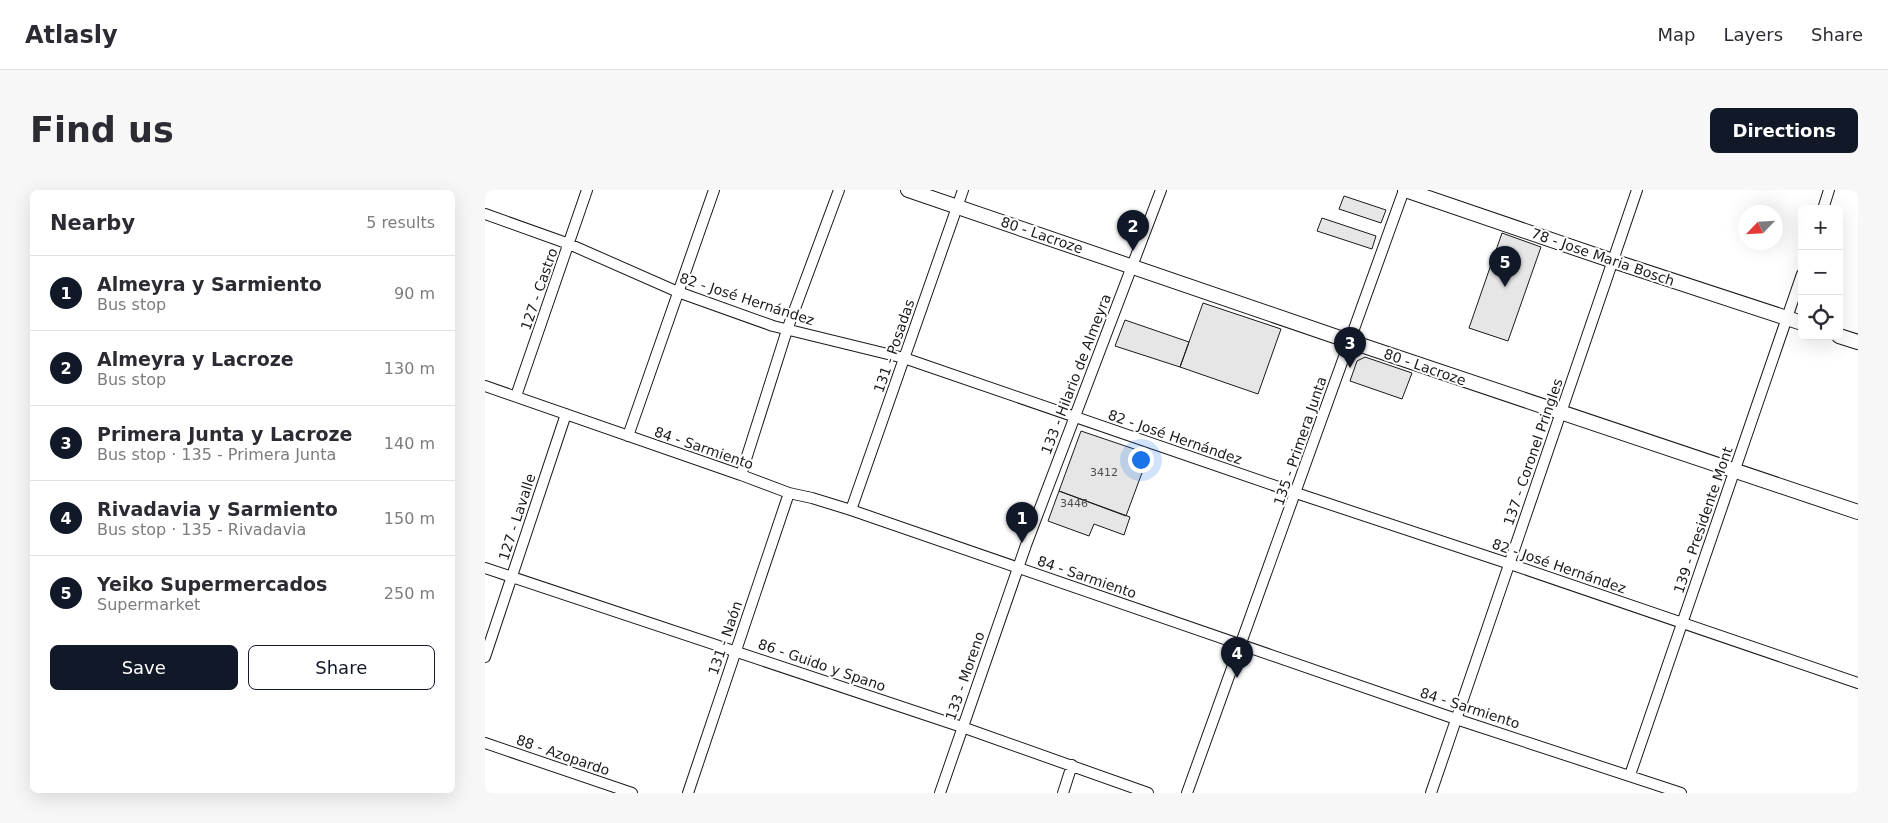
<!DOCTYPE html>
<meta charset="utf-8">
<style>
:root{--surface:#fff;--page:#f7f7f7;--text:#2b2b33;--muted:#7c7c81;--line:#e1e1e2;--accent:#111827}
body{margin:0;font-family:"DejaVu Sans",sans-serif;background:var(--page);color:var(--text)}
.controls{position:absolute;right:15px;top:15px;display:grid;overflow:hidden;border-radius:8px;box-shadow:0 5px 20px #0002}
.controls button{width:45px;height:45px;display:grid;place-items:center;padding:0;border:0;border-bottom:1px solid var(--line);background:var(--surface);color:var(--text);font:25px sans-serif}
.compass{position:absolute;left:1253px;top:15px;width:45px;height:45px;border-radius:50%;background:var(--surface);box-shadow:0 5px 20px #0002;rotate:245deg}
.you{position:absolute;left:655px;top:269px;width:18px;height:18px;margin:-12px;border:4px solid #fff;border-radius:50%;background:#1a73e8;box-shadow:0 0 0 8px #1a73e833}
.badge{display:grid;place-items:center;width:32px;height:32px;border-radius:50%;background:var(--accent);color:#fff;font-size:16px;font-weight:700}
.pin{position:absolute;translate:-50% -41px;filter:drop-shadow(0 1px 2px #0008)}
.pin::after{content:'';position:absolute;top:26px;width:18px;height:15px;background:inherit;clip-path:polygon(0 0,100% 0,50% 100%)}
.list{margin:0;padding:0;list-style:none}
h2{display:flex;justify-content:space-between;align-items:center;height:65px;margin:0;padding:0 20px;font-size:21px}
h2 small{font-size:16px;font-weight:400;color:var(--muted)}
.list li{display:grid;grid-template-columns:32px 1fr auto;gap:15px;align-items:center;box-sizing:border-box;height:75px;padding:0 20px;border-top:1px solid var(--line)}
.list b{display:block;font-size:19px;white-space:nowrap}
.list p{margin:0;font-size:16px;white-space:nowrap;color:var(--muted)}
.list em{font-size:16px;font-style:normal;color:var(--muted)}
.actions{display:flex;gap:10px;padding:15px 20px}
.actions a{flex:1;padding:11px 0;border:1px solid var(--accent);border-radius:8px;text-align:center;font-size:18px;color:var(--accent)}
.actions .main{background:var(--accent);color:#fff}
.icon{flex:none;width:28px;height:28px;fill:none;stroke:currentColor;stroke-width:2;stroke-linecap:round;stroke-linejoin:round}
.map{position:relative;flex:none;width:1373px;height:603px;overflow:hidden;border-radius:8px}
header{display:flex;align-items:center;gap:30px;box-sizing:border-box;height:70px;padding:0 25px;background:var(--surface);border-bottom:1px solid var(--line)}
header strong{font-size:24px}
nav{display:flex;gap:28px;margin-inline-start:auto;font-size:18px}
.intro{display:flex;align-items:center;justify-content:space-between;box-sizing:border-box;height:120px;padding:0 30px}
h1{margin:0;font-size:35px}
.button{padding:12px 22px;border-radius:8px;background:var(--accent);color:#fff;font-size:18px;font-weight:700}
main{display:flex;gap:30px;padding:0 30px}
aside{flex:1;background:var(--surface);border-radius:8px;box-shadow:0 5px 20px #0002}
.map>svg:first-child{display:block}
.building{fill:#e6e6e6;stroke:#1a1a1a}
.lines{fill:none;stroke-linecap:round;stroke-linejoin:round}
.street-casing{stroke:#1a1a1a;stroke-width:12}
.secondary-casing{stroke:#1a1a1a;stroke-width:16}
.street{stroke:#fff;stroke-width:10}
.secondary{stroke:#fff;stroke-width:14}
.labels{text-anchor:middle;stroke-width:4;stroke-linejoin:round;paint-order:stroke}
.number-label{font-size:11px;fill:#4d4d4d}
.street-label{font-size:14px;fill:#1a1a1a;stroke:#fff}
</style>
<header>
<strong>Atlasly</strong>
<nav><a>Map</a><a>Layers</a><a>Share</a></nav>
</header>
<div class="intro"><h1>Find us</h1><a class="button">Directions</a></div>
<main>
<aside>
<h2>Nearby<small>5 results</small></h2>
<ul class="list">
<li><span class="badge">1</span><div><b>Almeyra y Sarmiento</b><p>Bus stop</p></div><em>90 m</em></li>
<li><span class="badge">2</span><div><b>Almeyra y Lacroze</b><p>Bus stop</p></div><em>130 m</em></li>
<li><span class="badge">3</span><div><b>Primera Junta y Lacroze</b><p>Bus stop · 135 - Primera Junta</p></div><em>140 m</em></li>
<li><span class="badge">4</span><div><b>Rivadavia y Sarmiento</b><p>Bus stop · 135 - Rivadavia</p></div><em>150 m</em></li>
<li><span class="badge">5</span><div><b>Yeiko Supermercados</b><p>Supermarket</p></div><em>250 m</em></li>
</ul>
<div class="actions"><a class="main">Save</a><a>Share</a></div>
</aside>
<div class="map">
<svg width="1373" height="603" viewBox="0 0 1373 603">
<rect width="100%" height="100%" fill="#fff"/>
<path class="building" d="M859 6 901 20 896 33 854 19Z
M837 28 891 46 887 59 832 41Z
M1017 43 1056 57 1023 151 984 138Z
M718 113 796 139 773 204 695 177Z
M640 130 704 152 695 177 630 156Z
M880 167 927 183 917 209 865 191 872 171Z
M596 241 664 264 641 326 574 301Z
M574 301 645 327 639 345 609 334 604 346 563 331Z"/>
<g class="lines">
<g class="street-casing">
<path id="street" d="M1338 19 1344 0
M0 24 84 54 193 102 288 136 419 168 811 303 1025 374 1373 493
M0 196 256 285 304 303 327 308 366 320 971 529 1196 603
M31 206 102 0
M143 246 229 0
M256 285 302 140 354 0
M366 320 478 0
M0 378 477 537 663 603
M0 467 81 224
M0 553 147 603
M1145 585 1317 84
M203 603 304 303
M455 603 541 355 676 0
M578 603 587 575
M702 603 919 0
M946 603 1152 0"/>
</g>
<g class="secondary-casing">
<path id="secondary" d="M423 0 864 151 1373 322
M920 0 1128 71 1317 133
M1354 146 1373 152"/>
</g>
<use href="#street" class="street"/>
<use href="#secondary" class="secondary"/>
</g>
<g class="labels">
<g class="number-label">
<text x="619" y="286">3412</text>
<text x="589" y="317">3446</text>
</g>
<g class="street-label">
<text transform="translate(557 45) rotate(19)" y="5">80 - Lacroze</text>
<text transform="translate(1118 67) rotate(19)" y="5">78 - Jose Maria Bosch</text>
<text transform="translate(54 99) rotate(-71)" y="5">127 - Castro</text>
<text transform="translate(262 109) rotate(18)" y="5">82 - José Hernández</text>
<text transform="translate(409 156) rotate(-71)" y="5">131 - Posadas</text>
<text transform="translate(940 177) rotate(19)" y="5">80 - Lacroze</text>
<text transform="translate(591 184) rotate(-69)" y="5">133 - Hilario de Almeyra</text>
<text transform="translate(690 247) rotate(19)" y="5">82 - José Hernández</text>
<text transform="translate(815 251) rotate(-71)" y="5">135 - Primera Junta</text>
<text transform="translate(219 258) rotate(19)" y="5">84 - Sarmiento</text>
<text transform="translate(1048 262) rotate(-71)" y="5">137 - Coronel Pringles</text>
<text transform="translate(32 327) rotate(-72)" y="5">127 - Lavalle</text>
<text transform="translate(1218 330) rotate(-71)" y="5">139 - Presidente Mont</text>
<text transform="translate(1074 376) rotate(19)" y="5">82 - José Hernández</text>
<text transform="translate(602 387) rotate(19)" y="5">84 - Sarmiento</text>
<text transform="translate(240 448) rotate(-71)" y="5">131 - Naón</text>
<text transform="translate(337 475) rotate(19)" y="5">86 - Guido y Spano</text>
<text transform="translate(480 486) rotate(-71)" y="5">133 - Moreno</text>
<text transform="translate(985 518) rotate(18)" y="5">84 - Sarmiento</text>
<text transform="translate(78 565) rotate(19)" y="5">88 - Azopardo</text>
</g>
</g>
</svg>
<div class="controls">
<button>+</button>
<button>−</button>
<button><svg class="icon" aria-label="locate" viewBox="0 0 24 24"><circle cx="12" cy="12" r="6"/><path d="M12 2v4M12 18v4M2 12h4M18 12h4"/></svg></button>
</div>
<svg class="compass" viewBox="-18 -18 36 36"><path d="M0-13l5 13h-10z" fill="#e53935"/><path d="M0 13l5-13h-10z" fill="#7c7c81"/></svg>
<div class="you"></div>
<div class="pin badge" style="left:537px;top:353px">1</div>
<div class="pin badge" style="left:648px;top:61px">2</div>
<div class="pin badge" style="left:865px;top:178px">3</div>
<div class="pin badge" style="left:752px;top:488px">4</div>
<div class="pin badge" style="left:1020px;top:97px">5</div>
</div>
</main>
